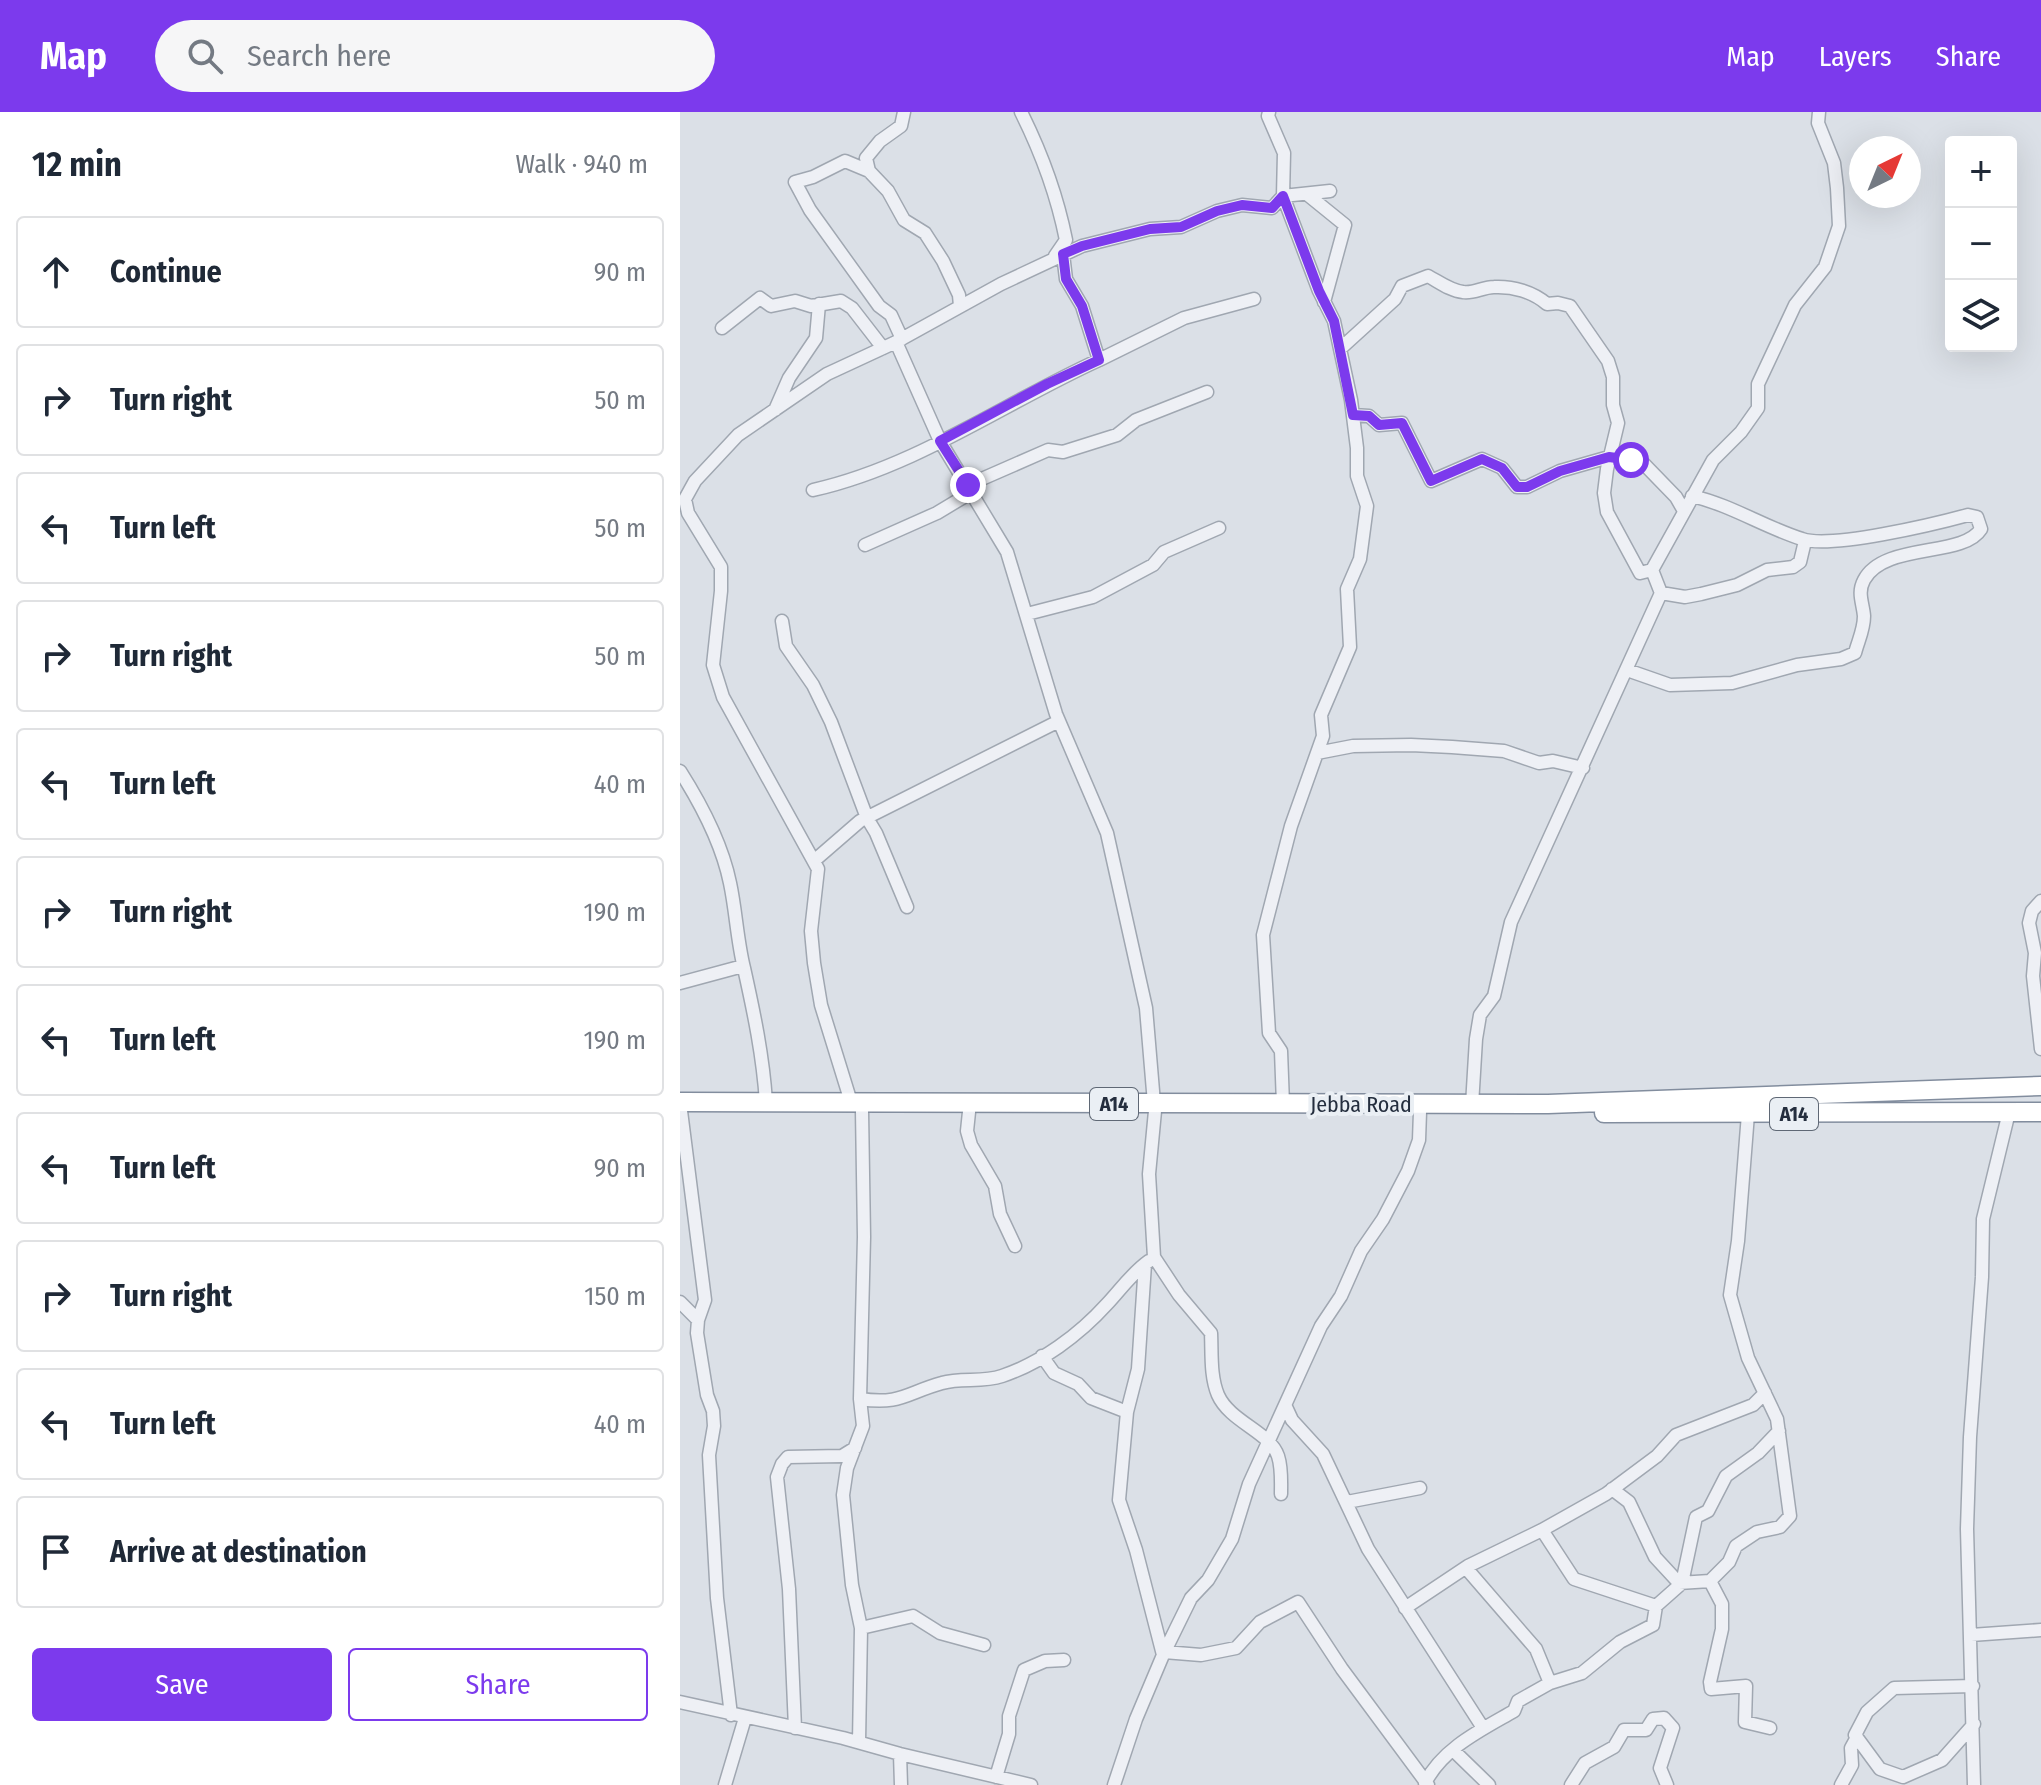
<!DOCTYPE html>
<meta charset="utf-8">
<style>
:root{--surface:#fff;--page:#f6f6f7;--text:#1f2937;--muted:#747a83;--line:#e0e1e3;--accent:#7c3aed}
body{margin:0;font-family:"Fira Sans Condensed",sans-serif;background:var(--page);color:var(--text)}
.controls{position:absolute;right:24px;top:24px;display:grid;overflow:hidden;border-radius:8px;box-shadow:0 8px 32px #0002}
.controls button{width:72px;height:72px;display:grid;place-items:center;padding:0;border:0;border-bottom:2px solid var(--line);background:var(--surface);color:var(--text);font:40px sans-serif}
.compass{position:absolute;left:1169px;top:24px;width:72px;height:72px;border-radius:50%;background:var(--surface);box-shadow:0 8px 32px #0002;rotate:43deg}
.stop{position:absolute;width:24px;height:24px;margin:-18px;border:6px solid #7c3aed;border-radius:50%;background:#fff}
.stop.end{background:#7c3aed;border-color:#fff;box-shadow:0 2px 8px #0008}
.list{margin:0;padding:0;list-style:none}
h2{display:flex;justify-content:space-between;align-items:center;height:104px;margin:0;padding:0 32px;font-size:34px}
h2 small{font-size:26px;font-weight:400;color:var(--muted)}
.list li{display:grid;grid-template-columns:52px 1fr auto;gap:24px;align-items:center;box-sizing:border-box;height:112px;margin:0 16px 16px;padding:0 16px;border:2px solid var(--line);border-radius:8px}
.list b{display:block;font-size:30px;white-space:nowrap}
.list em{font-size:26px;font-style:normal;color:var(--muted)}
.actions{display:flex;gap:16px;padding:24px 32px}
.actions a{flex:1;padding:18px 0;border:2px solid var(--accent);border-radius:8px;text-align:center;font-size:28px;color:var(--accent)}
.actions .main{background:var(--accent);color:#fff}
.icon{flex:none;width:44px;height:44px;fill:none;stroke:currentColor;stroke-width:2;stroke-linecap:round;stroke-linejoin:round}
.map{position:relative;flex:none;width:1361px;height:1673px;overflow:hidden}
header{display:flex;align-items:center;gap:48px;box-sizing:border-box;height:112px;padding:0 40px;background:var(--accent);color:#fff}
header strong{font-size:38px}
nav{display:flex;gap:44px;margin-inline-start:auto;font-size:28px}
.search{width:560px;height:72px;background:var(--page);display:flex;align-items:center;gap:20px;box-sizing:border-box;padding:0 28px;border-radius:44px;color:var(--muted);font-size:30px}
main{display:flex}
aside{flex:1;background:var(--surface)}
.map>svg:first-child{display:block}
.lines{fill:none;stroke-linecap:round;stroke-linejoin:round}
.minor-casing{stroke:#a0a7b1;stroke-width:15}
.highway-casing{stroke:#828d9e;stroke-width:21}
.minor{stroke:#eef0f5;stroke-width:12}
.highway{stroke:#fff;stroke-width:18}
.route{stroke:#7c3aed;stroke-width:10}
.labels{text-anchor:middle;stroke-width:8;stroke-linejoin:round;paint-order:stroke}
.shield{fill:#eaeff4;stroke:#5f6875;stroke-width:2}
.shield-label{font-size:20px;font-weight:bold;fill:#242e3e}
.street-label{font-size:22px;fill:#242e3e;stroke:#eaeff4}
</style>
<header>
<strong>Map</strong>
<div class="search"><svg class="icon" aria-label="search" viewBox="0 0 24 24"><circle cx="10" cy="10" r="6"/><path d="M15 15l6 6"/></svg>Search here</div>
<nav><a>Map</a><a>Layers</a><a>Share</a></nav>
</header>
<main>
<aside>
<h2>12 min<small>Walk · 940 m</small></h2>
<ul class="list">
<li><svg class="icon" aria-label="ahead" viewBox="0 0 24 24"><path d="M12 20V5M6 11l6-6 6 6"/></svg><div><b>Continue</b></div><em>90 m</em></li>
<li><svg class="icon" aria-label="right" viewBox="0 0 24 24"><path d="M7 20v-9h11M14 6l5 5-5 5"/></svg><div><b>Turn right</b></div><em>50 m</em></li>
<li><svg class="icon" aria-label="left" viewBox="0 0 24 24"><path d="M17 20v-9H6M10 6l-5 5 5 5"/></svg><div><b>Turn left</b></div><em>50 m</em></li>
<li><svg class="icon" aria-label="right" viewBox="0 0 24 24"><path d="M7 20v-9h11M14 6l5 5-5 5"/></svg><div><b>Turn right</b></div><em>50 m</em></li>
<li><svg class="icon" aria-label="left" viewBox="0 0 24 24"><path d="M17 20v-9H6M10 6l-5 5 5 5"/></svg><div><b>Turn left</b></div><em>40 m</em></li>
<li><svg class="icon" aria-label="right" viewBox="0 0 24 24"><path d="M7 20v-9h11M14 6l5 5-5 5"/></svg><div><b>Turn right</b></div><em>190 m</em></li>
<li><svg class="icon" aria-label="left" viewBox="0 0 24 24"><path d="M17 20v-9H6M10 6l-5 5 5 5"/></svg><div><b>Turn left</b></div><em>190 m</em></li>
<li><svg class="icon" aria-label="left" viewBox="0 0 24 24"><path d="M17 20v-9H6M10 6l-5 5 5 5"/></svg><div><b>Turn left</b></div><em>90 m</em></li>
<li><svg class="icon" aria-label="right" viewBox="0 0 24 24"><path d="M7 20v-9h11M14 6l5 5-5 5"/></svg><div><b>Turn right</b></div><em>150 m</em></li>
<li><svg class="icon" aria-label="left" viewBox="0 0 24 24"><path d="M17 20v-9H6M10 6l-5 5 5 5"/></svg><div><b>Turn left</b></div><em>40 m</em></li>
<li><svg class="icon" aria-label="arrive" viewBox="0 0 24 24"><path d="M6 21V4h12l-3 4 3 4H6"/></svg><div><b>Arrive at destination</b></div></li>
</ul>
<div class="actions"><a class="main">Save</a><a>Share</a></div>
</aside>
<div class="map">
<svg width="1361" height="1673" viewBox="0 0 1361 1673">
<rect width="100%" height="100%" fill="#dbe0e7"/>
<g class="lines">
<g class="minor-casing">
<path id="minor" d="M224 0 221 14 200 29 186 46 189 59 208 79 224 108 245 121 263 149 279 183 280 194
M341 0C362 42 377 83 386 128L375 144
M589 0 588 4 604 41 603 84 639 179 654 209 671 288 677 336V364L687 394 680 447 667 477 670 535 641 603 643 624 611 714 583 823 589 921 601 939 603 992
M189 59 165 49 133 65 115 70 130 98 199 194 211 203 222 227
M628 83 665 113 644 190
M42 216 80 186 91 194 115 189 131 194 161 189 172 196 203 236
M216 230 260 329 327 440 376 602 427 721 466 896 474 991
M660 237 715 187 722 174 748 164C759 170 771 179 783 180 793 182 803 175 814 175 833 174 853 180 867 192L878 191 890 194 928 249 933 265V293L938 311 927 357 924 381 927 400 960 461 972 458
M419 248 504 206 574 187
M95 298 109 266 136 226 139 192
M673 303 689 304 699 313 722 311 751 369 802 347 822 356 837 375H847L880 359 929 345 963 351 996 385 1004 399
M288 373 368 338 383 340 437 323 456 308 527 280
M133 378C236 355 324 291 419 248L402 194 386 167 383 142
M185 433 257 401 292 380
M981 481 1005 485 1021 482 1057 473 1087 458 1113 455 1120 450 1125 429
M347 502 413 485 473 453 484 440 539 416
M102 509 106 534 133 573 151 610 187 706 196 721 227 795
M947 558 990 573 1052 571 1117 553 1161 547 1175 541C1178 529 1184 518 1184 504 1183 491 1177 481 1184 468 1204 430 1283 446 1301 417L1297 405 1288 403C1255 412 1151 437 1122 427 1084 415 1051 393 1012 384
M637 641 673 634 731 633 772 635 824 639 859 651 873 649 903 656
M0 659C21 692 42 732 50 771 56 799 57 828 64 856 74 901 83 944 86 990
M135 748 180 709 379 609
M1361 789 1352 799 1349 811 1355 841 1353 864 1361 937
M0 871 63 854
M171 990 141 893 134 851 131 819 138 757 43 585 33 553 41 479V455L8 401 5 387 15 369 58 323 147 262 216 230 321 172 402 134 470 117 501 115 537 99 562 93 592 96 603 84 650 79
M792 993 796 927 800 903 814 884 831 810 981 481 972 458 1033 348 1061 320 1078 296V272L1115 193 1145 155 1159 114 1157 76 1154 51 1138 11 1139 0
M1 999 25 1188 18 1208 17 1221 27 1283 33 1299 34 1314 29 1343 37 1486 51 1603
M475 999 469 1062 474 1145 499 1183 531 1221C532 1241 530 1264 538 1283 550 1310 590 1320 598 1344 602 1356 601 1369 601 1382
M289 1000 287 1019 291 1033 315 1074 320 1102 335 1134
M465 1152 458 1257 447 1300 439 1388 456 1438 483 1543
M0 1190 18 1208
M362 1244 374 1261 398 1272 411 1286 447 1300
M180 1287C221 1293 226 1281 262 1271 281 1265 302 1271 322 1264 361 1251 399 1223 427 1192 441 1177 452 1161 469 1149
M606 1295 612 1308 643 1342 688 1437 803 1616
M932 1377 949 1390 975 1445 999 1471 1030 1469 1042 1492V1517L1030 1570 1031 1577 1066 1574 1065 1610 1090 1616
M667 1390 740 1376
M862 1418 894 1467 976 1494 1002 1471 1016 1405 1028 1399 1046 1364 1078 1341 1099 1319
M786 1456 856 1537 870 1571
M1030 1469 1049 1450 1056 1434 1077 1420 1100 1415 1110 1404 1097 1307 1068 1246 1050 1183 1058 1129 1068 1002
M725 1496 788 1454 862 1418 926 1382 977 1344 996 1323 1073 1293 1085 1281
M181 1516 233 1504 260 1521 304 1533
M1291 1523 1361 1518
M484 1540 521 1543 556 1536 580 1510 618 1490 662 1557 748 1673
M1293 1574 1214 1576 1187 1600 1175 1623 1200 1657 1223 1665 1262 1648 1294 1612
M0 1590 163 1626 220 1642 351 1673
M115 1616 109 1477 97 1365 102 1352 108 1345 162 1344 175 1336
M179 1630 181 1516 172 1473 163 1383 167 1356 183 1314 180 1287 184 1125 182 999
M774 1639 809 1673
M220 1642 221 1673
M316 1665 329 1622V1604L344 1558 365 1549 384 1548
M745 1671C763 1636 801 1618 834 1599L838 1589 870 1571 902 1561 940 1530 973 1513 976 1494
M45 1673 65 1606
M434 1673 456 1607 483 1543 511 1486 528 1468 552 1427 569 1372 641 1214 661 1184 681 1139 703 1107 728 1059 739 1028 740 1000
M891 1673 905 1651 934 1635 944 1618H966L973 1607 984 1606 993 1616 980 1656 987 1673
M1161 1673 1172 1653 1171 1636 1177 1625
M1294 1673 1287 1417 1290 1325 1302 1165 1303 1107 1329 1000"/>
</g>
<g class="highway-casing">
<path id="highway" d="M0 990 868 992 1361 974
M924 1001 1361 1000"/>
</g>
<use href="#minor" class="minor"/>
<use href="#highway" class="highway"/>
</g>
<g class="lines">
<path class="route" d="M288 373 260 329 367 272 419 248 402 194 386 167 383 142 402 134 470 117 501 115 537 99 562 93 592 96 603 84 639 179 654 209 673 303 689 304 699 313 722 311 751 369 802 347 822 356 837 375H847L880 359 929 345 951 348"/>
</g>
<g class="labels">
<g class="shield">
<rect x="410" y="976" width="48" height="32" rx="6"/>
<rect x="1090" y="986" width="48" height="32" rx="6"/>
</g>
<g class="shield-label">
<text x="434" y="999">A14</text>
<text x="1114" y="1009">A14</text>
</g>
<g class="street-label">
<text x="681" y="1000">Jebba Road</text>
</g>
</g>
</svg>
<div class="controls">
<button>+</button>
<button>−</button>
<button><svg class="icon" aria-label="layers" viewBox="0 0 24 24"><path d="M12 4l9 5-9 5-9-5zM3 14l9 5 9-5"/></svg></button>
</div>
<svg class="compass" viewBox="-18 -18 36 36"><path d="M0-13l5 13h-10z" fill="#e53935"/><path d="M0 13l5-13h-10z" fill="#747a83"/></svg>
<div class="stop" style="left:951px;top:348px"></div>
<div class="stop end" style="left:288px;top:373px"></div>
</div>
</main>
